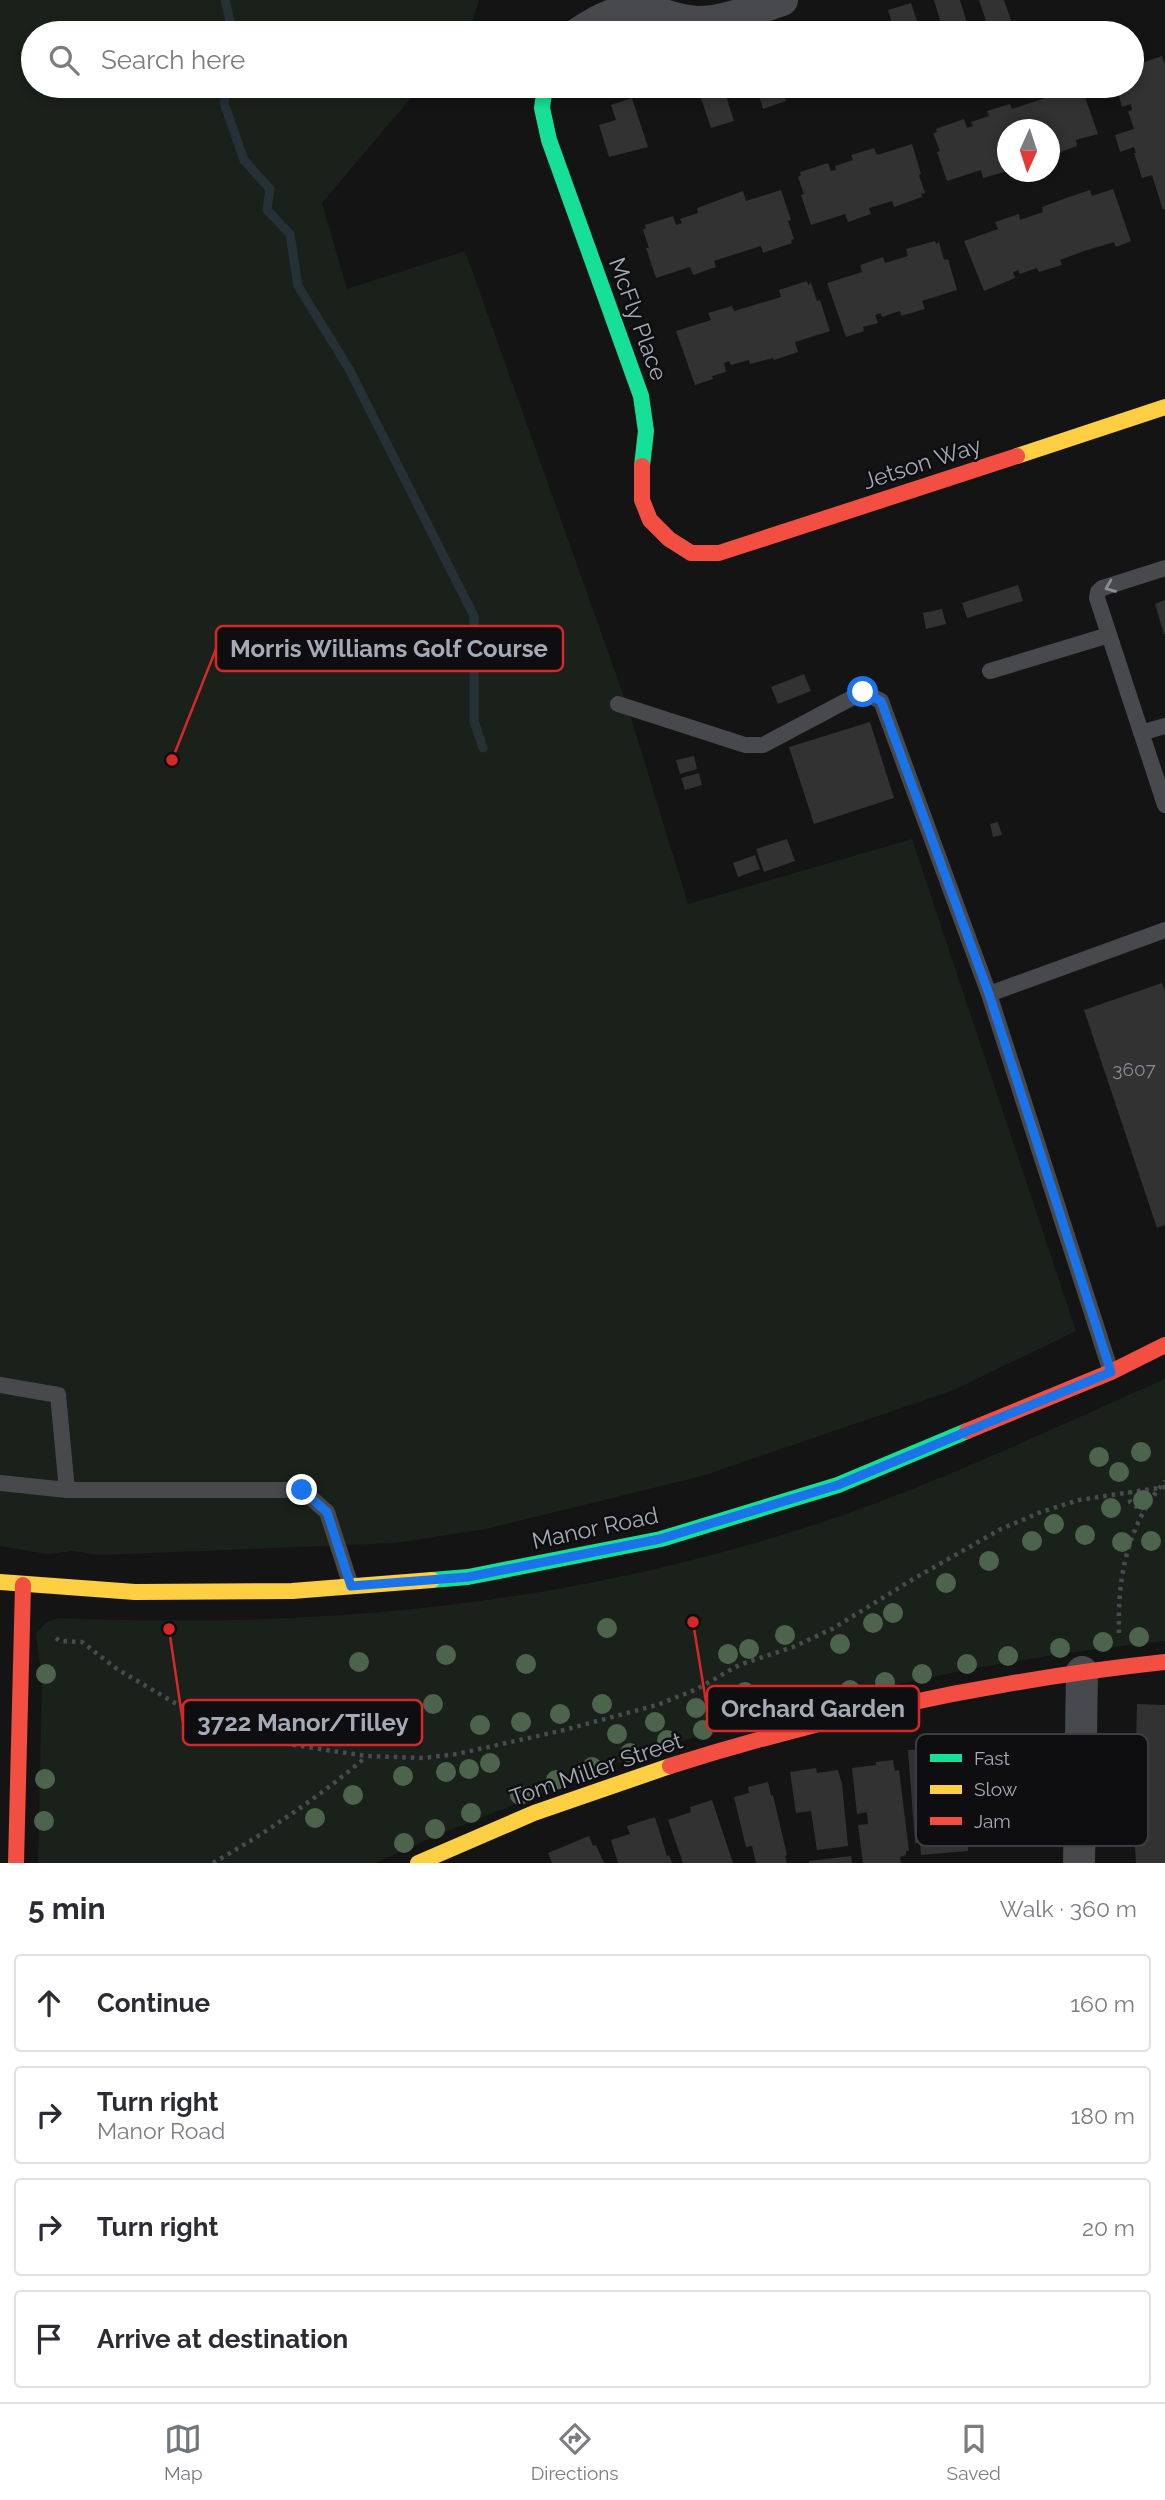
<!DOCTYPE html>
<meta charset="utf-8">
<style>
:root{--surface:#fff;--page:#f7f7f7;--text:#2b2b33;--muted:#7c7c81;--line:#e1e1e2;--accent:#72767d}
body{margin:0;font-family:Raleway,sans-serif;background:var(--page);color:var(--text)}
.compass{position:absolute;left:997px;top:119px;width:63px;height:63px;border-radius:50%;background:var(--surface);box-shadow:0 4px 10px #0003;rotate:183deg}
.stop{position:absolute;width:21px;height:21px;margin:-16px;border:5px solid #1a73e8;border-radius:50%;background:#fff}
.stop.end{background:#1a73e8;border-color:#fff;box-shadow:0 2px 7px #0008}
.list{margin:0;padding:0;list-style:none}
h2{display:flex;justify-content:space-between;align-items:center;height:91px;margin:0;padding:0 28px;font-size:30px}
h2 small{font-size:23px;font-weight:400;color:var(--muted)}
.list li{display:grid;grid-template-columns:46px 1fr auto;gap:21px;align-items:center;box-sizing:border-box;height:98px;margin:0 14px 14px;padding:0 14px;border:2px solid var(--line);border-radius:7px}
.list b{display:block;font-size:26px;white-space:nowrap}
.list p{margin:0;font-size:23px;white-space:nowrap;color:var(--muted)}
.list em{font-size:23px;font-style:normal;color:var(--muted)}
.icon{flex:none;width:38px;height:38px;fill:none;stroke:currentColor;stroke-width:2;stroke-linecap:round;stroke-linejoin:round}
.map{position:relative;flex:none;width:1165px;height:1863px;overflow:hidden}
.search{position:absolute;background:var(--surface);box-shadow:0 4px 10px #0003;left:21px;right:21px;top:21px;height:77px;display:flex;align-items:center;gap:18px;box-sizing:border-box;padding:0 24px;border-radius:38px;color:var(--muted);font-size:26px}
.sheet{height:539px;background:var(--surface)}
nav{display:flex;justify-content:space-around;align-items:center;box-sizing:border-box;height:98px;border-top:2px solid var(--line);background:var(--surface);font-size:19px;color:var(--muted)}
nav a{display:grid;justify-items:center;gap:4px}
nav .on{color:var(--accent)}
.map>svg:first-child{display:block}
.green{fill:#1a211a}
.lines{fill:none;stroke-linecap:round;stroke-linejoin:round}
.stream{stroke:#263037;stroke-width:9}
.building{fill:#323233}
.path{stroke:#4a4b4f;stroke-width:4.5;stroke-dasharray:3.5 5;stroke-linecap:butt}
.lane{stroke:#48494d;stroke-width:16}
.street{stroke:#48494d;stroke-width:32}
.fast{stroke:#16e098;stroke-width:16}
.slow{stroke:#ffcf43;stroke-width:16}
.jam{stroke:#f24e42;stroke-width:16}
.tree{fill:#4c634c}
.oneway{stroke:#888e96}
.route{stroke:#1a73e8;stroke-width:9}
.labels{text-anchor:middle;stroke-width:5;stroke-linejoin:round;paint-order:stroke}
.number-label{font-size:19px;fill:#888d95}
.street-label{font-size:23px;fill:#a4abb6;stroke:#0e0e10}
.key{fill:#0e0e10;stroke:#3b3d42;stroke-width:2}
.key-label{font-size:19px;fill:#a4abb6}
.leader{fill:none;stroke:#d62828;stroke-width:2.5}
.callout-dot{fill:#d62828;stroke:#0e0e10;stroke-width:2.5}
.callout{fill:#0e0e10;stroke:#d62828;stroke-width:2.5}
.callout-label{font-size:24px;text-anchor:middle;font-weight:bold;fill:#a4abb6}
</style>
<div class="map">
<svg width="1165" height="1863" viewBox="0 0 1165 1863">
<rect width="100%" height="100%" fill="#141414"/>
<path class="green" d="M0 0H479L469 33H33V86H421L322 203 347 289 465 251 627 705 688 904 912 839 1076 1331 954 1390 702 1476 486 1529 395 1543 100 1555 73 1551 47 1554 0 1546Z
M1165 1379V1641C975 1661 786 1703 606 1767 572 1780 537 1795 503 1809 460 1826 417 1843 376 1863H38L42 1682 36 1633 47 1622 59 1618C335 1630 602 1602 863 1508 966 1470 1065 1423 1165 1379Z"/>
<g class="lines">
<path class="stream" d="M225 0 233 33
M227 86 224 103 244 160 270 189 267 210 290 234 298 286 349 369 474 616V721L483 748"/>
</g>
<path class="building" d="M934 0H960L970 33H944Z
M979 0H1004L1014 29 1000 33H990Z
M911 3 921 33H895L888 10Z
M847 25 849 33H824Z
M1162 56 1165 64V209L1163 210 1152 175 1142 178 1134 153H1136L1134 147 1120 152 1115 135 1134 129 1128 111 1132 110 1131 104 1122 107 1118 92 1114 93 1112 86H1132L1133 66Z
M697 86H723L734 121 711 128Z
M756 86H782L786 101 763 109Z
M793 86H818L819 90 796 97Z
M1064 86H1081L1098 134 1076 140 1077 146 1050 156V130H1007V163L1005 164 1007 171 983 178 981 170 947 181 937 152 940 151 933 133 937 132 936 129 964 119 967 128 973 126 971 122 989 116 987 111 1010 104 1012 109 1066 91Z
M632 98 648 147 609 157 599 125 616 120 611 105Z
M912 144 921 174 919 175 925 193 921 194 922 197 894 207 892 201 869 208 871 214 848 222 845 214 811 225 801 195 804 194 798 177 801 175 800 172 828 163 831 171 836 170 835 166 853 160 851 155 874 148 877 155Z
M1113 189 1131 241 1116 247 1114 242 1084 251 1060 260 1062 265 1039 272 1037 268 1020 274 1018 270 1013 272 1015 278 984 291 964 241 998 229 995 222 1019 214 1020 220 1043 212 1042 207 1066 198 1090 190 1092 196Z
M781 190 791 220 788 221 794 239 791 240 792 243 763 253 761 246 714 261 716 267 693 275 690 267 656 278 646 248H649L643 230 646 228 645 225 673 216 676 225 682 223 680 219 698 213 697 208 743 191 746 201Z
M935 241 936 244 939 242 944 260 948 259 957 290 922 301 925 309 901 316 900 311 882 317 881 313 875 315 878 323 863 327 864 331 846 337 827 283 862 272 860 265 883 257 885 263 908 256 906 249Z
M807 281 808 285 811 283 817 301 820 300 830 331 795 342 798 352 774 360 773 358 750 364 749 360 731 365 729 361 724 363 726 372 712 376 713 379 695 385 676 331 711 320 708 313 732 306 734 311 781 297 779 290Z
M1018 585 1023 601 967 618 962 603Z
M1165 600V634H1164L1155 604Z
M942 609 946 624 926 629 923 613Z
M804 674 811 691 778 704 771 687Z
M870 722 894 798 814 824 789 747Z
M694 756 697 769 680 774 676 760Z
M699 773 702 785 685 790 681 778Z
M998 822 1002 835 993 837 990 824Z
M787 839 795 861 764 872 756 849Z
M755 855 760 869 738 877 733 863Z
M1162 983 1165 991V1225L1157 1228 1084 1010Z
M1137 1704 1165 1705V1863H1136L1134 1829H1137V1805L1143 1806 1144 1792 1134 1791V1777L1140 1778 1141 1746H1136Z
M1030 1735 1032 1776H1036L1037 1803 1034 1802 1035 1847H975L974 1758H977L976 1744H1004V1736Z
M956 1741 959 1782 963 1781 968 1851 921 1855 920 1843H915L908 1750 931 1749V1743Z
M893 1760 895 1771 899 1770 909 1851H906V1855L900 1857 901 1863H863L858 1825 868 1824 867 1812 857 1814 852 1768 876 1765V1762Z
M816 1768 817 1773 838 1770 842 1784 848 1846 817 1850 811 1811 796 1813 790 1772Z
M768 1782 771 1796 773 1795 787 1855 785 1856 787 1863H756L752 1846 746 1847 734 1797 749 1793 748 1787Z
M712 1800 733 1863H683L668 1820 691 1812 690 1807Z
M655 1817 667 1856 669 1855 672 1863H618L611 1840 630 1834 627 1826Z
M589 1836 593 1846 596 1845 604 1863H552L548 1853Z
M851 1856 852 1863H809V1861Z"/>
<g class="lines">
<path class="path" d="M1130 1491V1502L1142 1511
M1119 1633C1117 1577 1128 1524 1165 1481
M56 1638 60 1641 82 1642 117 1669 175 1703 243 1731 294 1745 366 1756 423 1758 457 1754 560 1731 657 1705 697 1689 739 1665 793 1647 832 1629 915 1578 1001 1529 1041 1512 1079 1500 1165 1487
M213 1863C267 1832 318 1798 366 1757"/>
<path class="lane" d="M1165 568 1102 588 1098 592 1097 598 1165 805
M990 671 1109 635
M618 704 745 745H763L863 692 881 701 989 994 1111 1372
M1141 733 1165 726
M989 994 1165 930
M0 1385 58 1395 67 1490
M0 1483 67 1490H302L327 1512 351 1586"/>
<path class="street" d="M579 33C595 22 619 9 639 10 659 11 677 22 698 22 726 22 755 9 782 0
M1079 1863 1082 1672"/>
<path class="fast" d="M545 86 542 108 549 140 641 396 646 431 642 466
M432 1580 468 1577 661 1539 838 1485 967 1431"/>
<path class="slow" d="M1017 456 1165 407
M0 1582 135 1592 292 1591 432 1580
M418 1863 534 1813 670 1766"/>
<path class="jam" d="M642 466V500L650 520 669 539 691 553H719L1017 456
M967 1431 1111 1372 1165 1345
M670 1766C832 1715 997 1680 1165 1662
M16 1863 23 1585"/>
</g>
<g class="tree">
<circle cx="1141" cy="1452" r="10"/>
<circle cx="1099" cy="1457" r="10"/>
<circle cx="1119" cy="1472" r="10"/>
<circle cx="1143" cy="1500" r="10"/>
<circle cx="1111" cy="1508" r="10"/>
<circle cx="1054" cy="1524" r="10"/>
<circle cx="1085" cy="1535" r="10"/>
<circle cx="1032" cy="1541" r="10"/>
<circle cx="1151" cy="1541" r="10"/>
<circle cx="1122" cy="1542" r="10"/>
<circle cx="989" cy="1561" r="10"/>
<circle cx="946" cy="1583" r="10"/>
<circle cx="893" cy="1613" r="10"/>
<circle cx="873" cy="1623" r="10"/>
<circle cx="607" cy="1628" r="10"/>
<circle cx="785" cy="1635" r="10"/>
<circle cx="1139" cy="1637" r="10"/>
<circle cx="1103" cy="1642" r="10"/>
<circle cx="840" cy="1644" r="10"/>
<circle cx="1060" cy="1648" r="10"/>
<circle cx="749" cy="1649" r="10"/>
<circle cx="728" cy="1654" r="10"/>
<circle cx="446" cy="1655" r="10"/>
<circle cx="1008" cy="1656" r="10"/>
<circle cx="359" cy="1662" r="10"/>
<circle cx="526" cy="1664" r="10"/>
<circle cx="967" cy="1664" r="10"/>
<circle cx="46" cy="1674" r="10"/>
<circle cx="922" cy="1674" r="10"/>
<circle cx="885" cy="1682" r="10"/>
<circle cx="850" cy="1690" r="10"/>
<circle cx="745" cy="1692" r="10"/>
<circle cx="433" cy="1704" r="10"/>
<circle cx="602" cy="1704" r="10"/>
<circle cx="696" cy="1708" r="10"/>
<circle cx="560" cy="1714" r="10"/>
<circle cx="521" cy="1722" r="10"/>
<circle cx="655" cy="1722" r="10"/>
<circle cx="480" cy="1725" r="10"/>
<circle cx="703" cy="1730" r="10"/>
<circle cx="617" cy="1734" r="10"/>
<circle cx="667" cy="1740" r="10"/>
<circle cx="630" cy="1753" r="10"/>
<circle cx="490" cy="1763" r="10"/>
<circle cx="592" cy="1767" r="10"/>
<circle cx="469" cy="1769" r="10"/>
<circle cx="446" cy="1772" r="10"/>
<circle cx="403" cy="1776" r="10"/>
<circle cx="45" cy="1779" r="10"/>
<circle cx="556" cy="1780" r="10"/>
<circle cx="353" cy="1795" r="10"/>
<circle cx="520" cy="1795" r="10"/>
<circle cx="471" cy="1813" r="10"/>
<circle cx="315" cy="1818" r="10"/>
<circle cx="44" cy="1821" r="10"/>
<circle cx="435" cy="1829" r="10"/>
<circle cx="404" cy="1843" r="10"/>
</g>
<defs><path id="oneway-chevron" d="M-2-3.5L2.5 0L-2 3.5" fill="none" stroke-width="1.6" stroke-linecap="round" stroke-linejoin="round" transform="scale(1.75)"/></defs>
<use class="oneway" href="#oneway-chevron" transform="translate(1110 587) rotate(158)"/>
<g class="lines">
<path class="route" d="M302 1490 327 1512 351 1586 468 1577 660 1539 838 1485 1111 1372 989 994 881 701 863 692"/>
</g>
<g class="labels">
<g class="number-label">
<text x="1134" y="1076">3607</text>
</g>
<g class="street-label">
<text transform="translate(638 319) rotate(70)" y="8">McFly Place</text>
<text transform="translate(922 463) rotate(-18)" y="8">Jetson Way</text>
<text transform="translate(595 1528) rotate(-12)" y="8">Manor Road</text>
<text transform="translate(596 1769) rotate(-19)" y="8">Tom Miller Street</text>
</g>
</g>
<rect x="916" y="1734" width="232" height="112" rx="10" class="key"/>
<rect x="930" y="1754" width="32" height="8" fill="#16e098"/>
<rect x="930" y="1785" width="32" height="9" fill="#ffcf43"/>
<rect x="930" y="1817" width="32" height="8" fill="#f24e42"/>
<g class="key-label">
<text x="974" y="1765">Fast</text>
<text x="974" y="1796">Slow</text>
<text x="974" y="1828">Jam</text>
</g>
<path class="leader" d="M172 760L216 649M693 1622L707 1708M169 1629L183 1723"/>
<g class="callout-dot">
<circle cx="172" cy="760" r="7"/>
<circle cx="693" cy="1622" r="7"/>
<circle cx="169" cy="1629" r="7"/>
</g>
<g class="callout">
<rect x="216" y="626" width="347" height="45" rx="7"/>
<rect x="707" y="1686" width="212" height="45" rx="7"/>
<rect x="183" y="1700" width="239" height="45" rx="7"/>
</g>
<g class="callout-label">
<text x="389" y="657">Morris Williams Golf Course</text>
<text x="813" y="1717">Orchard Garden</text>
<text x="303" y="1731">3722 Manor/Tilley</text>
</g>
</svg>
<svg class="compass" viewBox="-18 -18 36 36"><path d="M0-13l5 13h-10z" fill="#e53935"/><path d="M0 13l5-13h-10z" fill="#7c7c81"/></svg>
<div class="stop" style="left:863px;top:692px"></div>
<div class="stop end" style="left:302px;top:1490px"></div>
<div class="search"><svg class="icon" aria-label="search" viewBox="0 0 24 24"><circle cx="10" cy="10" r="6"/><path d="M15 15l6 6"/></svg>Search here</div>
</div>
<section class="sheet">
<h2>5 min<small>Walk · 360 m</small></h2>
<ul class="list">
<li><svg class="icon" aria-label="ahead" viewBox="0 0 24 24"><path d="M12 20V5M6 11l6-6 6 6"/></svg><div><b>Continue</b></div><em>160 m</em></li>
<li><svg class="icon" aria-label="right" viewBox="0 0 24 24"><path d="M7 20v-9h11M14 6l5 5-5 5"/></svg><div><b>Turn right</b><p>Manor Road</p></div><em>180 m</em></li>
<li><svg class="icon" aria-label="right" viewBox="0 0 24 24"><path d="M7 20v-9h11M14 6l5 5-5 5"/></svg><div><b>Turn right</b></div><em>20 m</em></li>
<li><svg class="icon" aria-label="arrive" viewBox="0 0 24 24"><path d="M6 21V4h12l-3 4 3 4H6"/></svg><div><b>Arrive at destination</b></div></li>
</ul>
</section>
<nav>
<a class="on"><svg class="icon" aria-label="map" viewBox="0 0 24 24"><path d="M3 6l6-2 6 2 6-2v14l-6 2-6-2-6 2zM9 4v14M15 6v14"/></svg>Map</a>
<a><svg class="icon" aria-label="directions" viewBox="0 0 24 24"><path d="M12 3l9 9-9 9-9-9zM9 14v-3h6M13 9l2 2-2 2"/></svg>Directions</a>
<a><svg class="icon" aria-label="saved" viewBox="0 0 24 24"><path d="M7 4h10v16l-5-4-5 4z"/></svg>Saved</a>
</nav>
